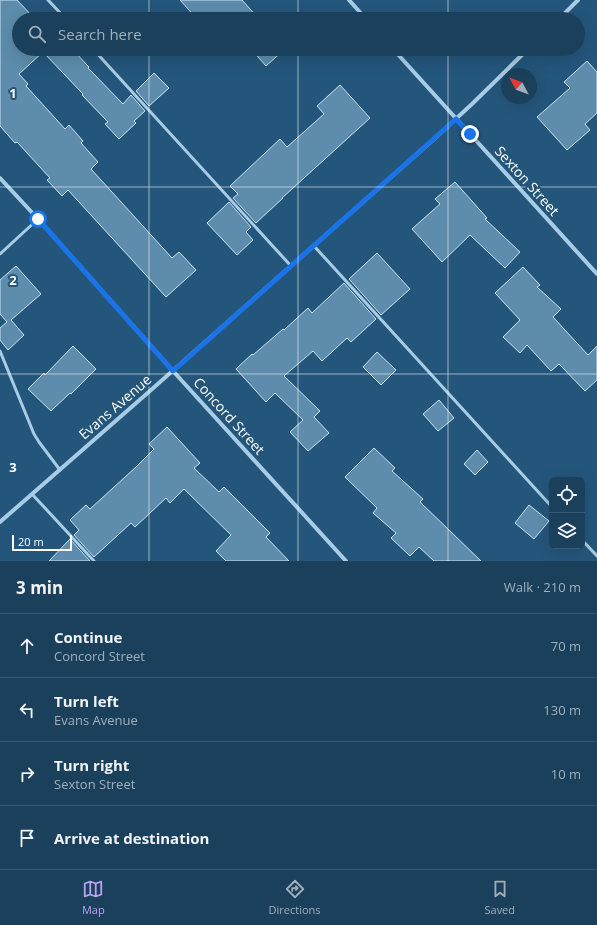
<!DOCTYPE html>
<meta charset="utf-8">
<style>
:root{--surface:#1b405c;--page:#284b65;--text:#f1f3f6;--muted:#a0afbb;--line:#395972;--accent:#bca0f2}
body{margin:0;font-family:"Open Sans",sans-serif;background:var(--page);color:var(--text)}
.controls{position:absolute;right:12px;bottom:12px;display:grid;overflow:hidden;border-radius:6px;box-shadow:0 4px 16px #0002}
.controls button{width:36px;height:36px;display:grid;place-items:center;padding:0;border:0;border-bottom:1px solid var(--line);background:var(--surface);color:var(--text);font:20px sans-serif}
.compass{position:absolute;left:501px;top:68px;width:36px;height:36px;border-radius:50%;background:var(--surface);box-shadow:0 4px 16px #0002;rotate:311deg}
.scale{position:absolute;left:12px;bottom:10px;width:60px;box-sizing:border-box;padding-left:4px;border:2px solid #fff;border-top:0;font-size:11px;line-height:14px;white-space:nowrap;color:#fff;-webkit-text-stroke:3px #24567b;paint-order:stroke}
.stop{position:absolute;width:12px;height:12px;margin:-9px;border:3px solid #1a73e8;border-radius:50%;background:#fff}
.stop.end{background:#1a73e8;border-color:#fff;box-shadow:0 1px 4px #0008}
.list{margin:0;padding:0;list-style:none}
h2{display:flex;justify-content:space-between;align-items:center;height:52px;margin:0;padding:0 16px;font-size:17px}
h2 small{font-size:13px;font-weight:400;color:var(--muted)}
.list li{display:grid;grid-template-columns:26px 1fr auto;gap:12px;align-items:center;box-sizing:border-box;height:64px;padding:0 16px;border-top:1px solid var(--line)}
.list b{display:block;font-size:15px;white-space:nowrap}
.list p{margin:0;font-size:13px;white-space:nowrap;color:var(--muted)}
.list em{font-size:13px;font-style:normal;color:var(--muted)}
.icon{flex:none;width:22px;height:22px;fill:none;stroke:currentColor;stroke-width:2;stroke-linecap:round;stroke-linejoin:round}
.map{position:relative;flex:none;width:597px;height:561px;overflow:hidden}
.search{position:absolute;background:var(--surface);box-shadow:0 4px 16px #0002;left:12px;right:12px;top:12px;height:44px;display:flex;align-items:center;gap:10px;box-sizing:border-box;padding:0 14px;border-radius:22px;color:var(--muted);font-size:15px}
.sheet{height:308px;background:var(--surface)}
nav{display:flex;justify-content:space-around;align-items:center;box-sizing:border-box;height:56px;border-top:1px solid var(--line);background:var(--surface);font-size:11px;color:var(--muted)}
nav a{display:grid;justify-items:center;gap:2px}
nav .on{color:var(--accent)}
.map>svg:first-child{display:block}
.building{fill:#5d8cac;stroke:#cae3f4}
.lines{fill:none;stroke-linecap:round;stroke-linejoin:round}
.lane{stroke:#a7cce5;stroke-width:3}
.street{stroke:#a7cce5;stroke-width:4}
.route{stroke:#1a73e8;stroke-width:5}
.grid{fill:none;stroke:#fff;stroke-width:1;stroke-opacity:0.55}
.labels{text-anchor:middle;stroke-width:4;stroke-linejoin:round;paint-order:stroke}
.street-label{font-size:14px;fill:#fff;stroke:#24567b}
.grid-label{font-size:13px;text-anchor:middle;font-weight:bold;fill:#fff;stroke:#24567b;stroke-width:4;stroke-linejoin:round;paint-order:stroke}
</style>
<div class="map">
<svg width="597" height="561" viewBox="0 0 597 561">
<rect width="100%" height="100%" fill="#24567b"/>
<path class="building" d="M0 0H17L35 19H19V49H72L89 67 88 68 123 104 131 95 145 111 134 121 136 123 119 139 105 124 108 122 82 95 83 94 43 52 19 74 28 84 26 86 65 129 69 125 83 141 81 143 98 162 91 169 172 258 179 252 196 270 166 297 68 190 62 196 47 180 50 178 17 142 15 143 0 126Z
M180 0H242L259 19H197Z
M251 49H285L266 66Z
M587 61 597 72V113L585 124 590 130 567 150 537 117 570 88 564 82Z
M154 73 169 88 149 106 136 91Z
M340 85 370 118 282 198H283L256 223 233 198 238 194 230 186 280 139 287 147 324 114 317 106Z
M455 182 487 218 485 219 520 252 505 268 470 235 442 262 412 229 440 204 435 199Z
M229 202 251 227 246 232 253 240 237 255 207 223Z
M377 253 410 289 381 315 349 279Z
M16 266 41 294 11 320 24 335 8 350 0 340V328L7 322 0 314V280Z
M523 267 540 285 537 287 561 309 553 317 588 355 597 346V380L585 391 559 364 551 371 527 345 520 353 503 337 520 320 495 293Z
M344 283 376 319 351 342 347 338 322 361 313 351 284 376 320 411 314 417 329 433 308 451 290 432 303 420 275 393 266 402 236 369 252 354 253 355 283 329 284 330 308 308 312 313Z
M73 346 96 369 71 394 70 393 51 411 28 389 44 373 45 375Z
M377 352 396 370 381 385 363 367Z
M439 400 454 418 438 431 423 414Z
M167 427 200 463 194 468 219 492 224 487 270 533 266 537 289 561H226L216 551 231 535 184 489 170 503 166 498 135 527 131 523 94 557 74 535 79 530 70 520 86 505 90 509 136 467 154 449 149 444Z
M374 448 395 468 392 471 423 499 420 502 481 561H434L419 547 410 556 391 538 396 533 373 513 377 508 345 477Z
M477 450 488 462 475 475 464 464Z
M529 505 549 521 534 539 515 523Z
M70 539 90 561H49Z"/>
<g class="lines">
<path class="lane" d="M48 0 66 19
M93 49 291 266
M314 246 552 507
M0 254 38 219
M0 351 34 434 39 442 60 470
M32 494 94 561
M582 540 597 556"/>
<path class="street" d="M349 0 366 19
M559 19 578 0
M393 49 597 274
M0 178 38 219 173 371 346 561
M0 522 151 390 434 139 472 104 528 49"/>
</g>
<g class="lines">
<path class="route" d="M38 219 173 371 456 119 470 134"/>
</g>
<path class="grid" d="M149 0V19M298 0V19M448 0V19M149 49V561M298 49V561M448 49V561M0 187H597M0 374H597"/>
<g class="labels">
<g class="street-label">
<text transform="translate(527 181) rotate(48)" y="5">Sexton Street</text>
<text transform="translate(115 407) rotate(-41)" y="5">Evans Avenue</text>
<text transform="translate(229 416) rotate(48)" y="5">Concord Street</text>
</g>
</g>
<g class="grid-label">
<text x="13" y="98">1</text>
<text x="13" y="285">2</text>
<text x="13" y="472">3</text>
</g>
</svg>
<div class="controls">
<button><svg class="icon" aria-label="locate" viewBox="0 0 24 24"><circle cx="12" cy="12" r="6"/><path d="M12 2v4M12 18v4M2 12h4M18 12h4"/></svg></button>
<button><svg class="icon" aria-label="layers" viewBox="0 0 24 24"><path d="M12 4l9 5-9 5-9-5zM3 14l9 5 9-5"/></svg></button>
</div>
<svg class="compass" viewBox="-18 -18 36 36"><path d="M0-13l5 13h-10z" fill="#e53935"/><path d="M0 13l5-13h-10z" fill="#a0afbb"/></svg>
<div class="scale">20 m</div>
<div class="stop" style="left:38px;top:219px"></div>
<div class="stop end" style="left:470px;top:134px"></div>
<div class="search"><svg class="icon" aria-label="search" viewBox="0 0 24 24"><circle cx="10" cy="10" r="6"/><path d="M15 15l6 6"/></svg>Search here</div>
</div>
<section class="sheet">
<h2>3 min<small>Walk · 210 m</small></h2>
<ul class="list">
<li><svg class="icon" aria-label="ahead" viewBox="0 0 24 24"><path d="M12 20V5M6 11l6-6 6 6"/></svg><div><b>Continue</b><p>Concord Street</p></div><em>70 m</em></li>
<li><svg class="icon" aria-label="left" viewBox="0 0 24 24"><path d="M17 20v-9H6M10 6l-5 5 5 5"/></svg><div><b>Turn left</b><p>Evans Avenue</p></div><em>130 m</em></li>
<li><svg class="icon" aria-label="right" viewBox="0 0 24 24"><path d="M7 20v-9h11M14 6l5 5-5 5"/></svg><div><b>Turn right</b><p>Sexton Street</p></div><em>10 m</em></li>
<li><svg class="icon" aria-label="arrive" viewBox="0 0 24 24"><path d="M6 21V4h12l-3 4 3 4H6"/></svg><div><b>Arrive at destination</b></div></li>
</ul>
</section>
<nav>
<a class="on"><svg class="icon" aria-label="map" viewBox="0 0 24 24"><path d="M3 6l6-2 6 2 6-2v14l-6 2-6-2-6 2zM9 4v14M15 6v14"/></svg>Map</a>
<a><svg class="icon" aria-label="directions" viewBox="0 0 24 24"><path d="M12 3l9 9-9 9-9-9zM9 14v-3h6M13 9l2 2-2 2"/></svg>Directions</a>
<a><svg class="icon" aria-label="saved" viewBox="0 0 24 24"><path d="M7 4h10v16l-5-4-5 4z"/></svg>Saved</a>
</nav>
